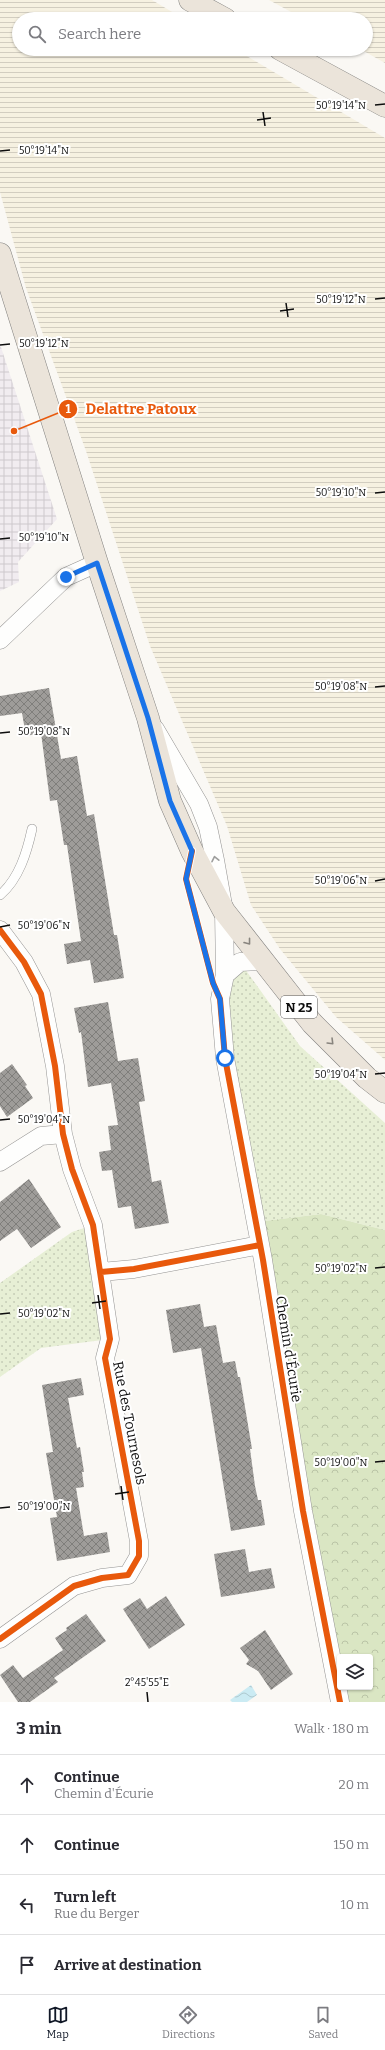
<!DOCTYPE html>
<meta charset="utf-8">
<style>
:root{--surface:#fff;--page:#f7f7f7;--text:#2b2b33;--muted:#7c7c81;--line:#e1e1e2;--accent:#111827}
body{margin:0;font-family:Bitter,serif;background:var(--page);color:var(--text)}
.controls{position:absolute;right:12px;bottom:12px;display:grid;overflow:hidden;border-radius:4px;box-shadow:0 1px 3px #0004}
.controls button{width:36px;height:36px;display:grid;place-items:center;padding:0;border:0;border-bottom:1px solid var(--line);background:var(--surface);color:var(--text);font:20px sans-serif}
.stop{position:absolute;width:12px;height:12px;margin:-9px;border:3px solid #1a73e8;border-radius:50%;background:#fff}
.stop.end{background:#1a73e8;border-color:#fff;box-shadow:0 1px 4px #0008}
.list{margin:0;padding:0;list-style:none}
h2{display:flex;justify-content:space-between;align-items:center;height:52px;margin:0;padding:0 16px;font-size:17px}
h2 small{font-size:13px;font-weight:400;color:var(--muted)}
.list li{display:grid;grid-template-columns:26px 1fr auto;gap:12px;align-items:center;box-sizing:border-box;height:60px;padding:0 16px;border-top:1px solid var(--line)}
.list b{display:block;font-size:15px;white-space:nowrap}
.list p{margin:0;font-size:13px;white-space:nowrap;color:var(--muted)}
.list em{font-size:13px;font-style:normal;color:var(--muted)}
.icon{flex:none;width:22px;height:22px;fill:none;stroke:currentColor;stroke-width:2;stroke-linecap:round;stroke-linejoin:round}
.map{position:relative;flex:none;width:385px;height:1702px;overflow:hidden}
.search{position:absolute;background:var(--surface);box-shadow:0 1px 3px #0004;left:12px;right:12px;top:12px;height:44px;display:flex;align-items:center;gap:10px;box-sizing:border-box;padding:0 14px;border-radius:22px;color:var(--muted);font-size:15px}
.sheet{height:292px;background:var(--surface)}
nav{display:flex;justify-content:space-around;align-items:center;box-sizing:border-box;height:56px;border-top:1px solid var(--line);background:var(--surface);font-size:11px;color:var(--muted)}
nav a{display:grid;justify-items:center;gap:2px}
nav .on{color:var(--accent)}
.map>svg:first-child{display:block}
.industrial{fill:url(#industrial-grid)}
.farmland{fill:url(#farmland-rules)}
.grass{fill:url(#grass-dots)}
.forest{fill:url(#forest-crowns);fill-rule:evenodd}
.water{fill:url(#water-waves)}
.building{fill:url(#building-cross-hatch)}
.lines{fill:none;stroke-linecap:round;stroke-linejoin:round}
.lane-casing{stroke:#949392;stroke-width:10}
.street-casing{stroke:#949392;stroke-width:19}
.primary-casing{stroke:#82817f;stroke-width:23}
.lane{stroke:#fefefd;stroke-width:9}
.street{stroke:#fefefd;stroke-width:18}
.primary{stroke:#ebe4da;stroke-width:22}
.cycleway-casing{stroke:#fff;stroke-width:8}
.cycleway{stroke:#e8590c;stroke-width:6}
.oneway{stroke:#9e9e9d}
.oneway2{stroke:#88847e}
.route{stroke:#1a73e8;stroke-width:5}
.ticks{fill:none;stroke:#0e0e0e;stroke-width:1.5}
.labels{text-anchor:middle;stroke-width:4;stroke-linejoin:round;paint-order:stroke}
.shield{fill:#fff;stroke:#565656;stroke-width:1}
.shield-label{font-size:13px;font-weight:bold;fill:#0e0e0e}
.street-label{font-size:14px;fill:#0e0e0e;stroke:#fff}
.ticks-label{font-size:10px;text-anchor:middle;fill:#0e0e0e;stroke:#fff;stroke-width:4;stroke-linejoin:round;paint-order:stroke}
.leader{fill:none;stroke:#e8590c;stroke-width:1.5}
.callout-dot{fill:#e8590c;stroke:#fff;stroke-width:1.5}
.mark-label{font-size:12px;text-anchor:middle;font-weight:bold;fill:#fff}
.callout-label{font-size:15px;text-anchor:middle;font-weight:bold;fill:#e8590c;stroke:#fff;stroke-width:4;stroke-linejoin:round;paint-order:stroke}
</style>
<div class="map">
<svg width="385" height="1702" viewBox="0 0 385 1702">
<defs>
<pattern id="industrial-grid" width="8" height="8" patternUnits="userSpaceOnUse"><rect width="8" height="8" fill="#f1ecf0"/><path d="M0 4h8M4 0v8" fill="none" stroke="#cdc9cd"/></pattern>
<pattern id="farmland-rules" width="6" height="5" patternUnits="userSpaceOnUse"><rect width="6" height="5" fill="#f6f1e1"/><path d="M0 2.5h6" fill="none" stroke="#d2cdc0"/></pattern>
<pattern id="grass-dots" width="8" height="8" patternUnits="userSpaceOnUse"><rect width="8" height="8" fill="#e7efd5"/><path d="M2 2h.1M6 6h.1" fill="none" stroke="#c5ccb6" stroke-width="1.8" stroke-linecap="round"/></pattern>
<pattern id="forest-crowns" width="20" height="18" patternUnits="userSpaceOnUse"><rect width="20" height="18" fill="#dae6c3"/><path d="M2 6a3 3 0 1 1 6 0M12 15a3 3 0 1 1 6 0" fill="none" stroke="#bac4a6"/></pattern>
<pattern id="water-waves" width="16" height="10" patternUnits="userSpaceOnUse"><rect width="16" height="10" fill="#cbebf3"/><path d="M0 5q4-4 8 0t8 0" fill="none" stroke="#adc8cf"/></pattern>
<pattern id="building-cross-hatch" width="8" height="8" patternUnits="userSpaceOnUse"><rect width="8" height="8" fill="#9e9c99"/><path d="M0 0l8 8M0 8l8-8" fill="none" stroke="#7f7e7b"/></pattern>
</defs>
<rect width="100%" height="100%" fill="#faf8f4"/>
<path class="industrial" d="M0 344 57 519 18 562 19 582 0 591Z"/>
<path class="farmland" d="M0 0H152L184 19H19V49H235L385 138V1060L336 1017 280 949 251 905 227 826 150 646 86 451 26 288 0 192Z
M269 0H385V63L360 49H366V19H304Z"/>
<path class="grass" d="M240 962 300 1046 385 1123V1230L321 1214 256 1222 225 1058V975Z
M93 1225 110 1339 41 1348 0 1377V1283L72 1232Z"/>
<path class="forest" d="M321 1214 385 1230V1702H340L256 1222ZM340 1657H370V1687H340Z"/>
<path class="water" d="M251 1685 257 1695 247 1702H232L230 1700Z"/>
<path class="building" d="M49 688 61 759 77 756 87 816 94 814 114 935H117L124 978 94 983 90 960 67 964 64 944 81 941 67 845H64L57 800 50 801 41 733 26 736 22 713 0 716V696Z
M108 1002 118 1061 138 1058 145 1101 139 1102 152 1182 161 1180 169 1223 135 1229 131 1206 118 1208 112 1170 102 1171 99 1152 111 1150 108 1126 118 1125 111 1083 88 1087 81 1032 79 1033 74 1008Z
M12 1064 27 1085 25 1086 33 1098 7 1117 0 1106V1073Z
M29 1179 61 1227 31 1248 17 1229 0 1241V1202Z
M200 1304 204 1327 216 1325 223 1363 235 1361 238 1377H240L252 1449H250L255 1486 258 1500H261L265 1525 231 1531 201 1348 173 1353 166 1310Z
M81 1378 84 1395 68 1398 77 1448 80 1447 84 1472H82L84 1487 76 1488 84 1536 107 1532 110 1552 57 1561 50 1518 57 1517 46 1453 53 1452 42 1385Z
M245 1549 249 1572 271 1568 275 1588 221 1597 214 1554Z
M166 1596 185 1625 149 1649 123 1609 140 1598 147 1609Z
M86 1614 106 1641 54 1678 58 1682 30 1702H18L0 1675 13 1665 23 1678 63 1650 55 1638 67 1630 66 1628Z
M265 1630 293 1674 271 1690 258 1671 246 1664 249 1660 240 1648Z"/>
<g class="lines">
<g class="lane-casing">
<path id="lane" d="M0 895C19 879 27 852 32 829"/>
</g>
<g class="street-casing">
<path id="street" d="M0 640 66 577 97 563
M155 729 199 804 208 827 215 860 224 911 225 975 220 999 225 1058 263 1260 303 1511 340 1702
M0 930 24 962 41 994 55 1066 63 1134 72 1169 93 1225 110 1339 105 1358 139 1541V1556L128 1575 102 1578 74 1586 0 1639
M225 975 240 962 263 961
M0 1162 41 1136 63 1134
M101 1272 134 1269 260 1245"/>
</g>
<g class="primary-casing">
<path id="primary" d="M190 0 225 19
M280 49 385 106
M0 254 97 563 148 718 170 801 192 851 224 911 312 1023 367 1078 385 1092"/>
</g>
<use href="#lane" class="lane"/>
<use href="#street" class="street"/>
<use href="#primary" class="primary"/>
<g class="cycleway-casing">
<path id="cycleway" d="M192 851 186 879 213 983 220 999 225 1058 263 1260 303 1511 340 1702
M0 930 24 962 41 994 55 1066 63 1134 72 1169 93 1225 110 1339 105 1358 139 1541V1556L128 1575 102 1578 74 1586 0 1639
M101 1272 134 1269 260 1245"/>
</g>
<use href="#cycleway" class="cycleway"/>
</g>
<defs><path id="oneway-chevron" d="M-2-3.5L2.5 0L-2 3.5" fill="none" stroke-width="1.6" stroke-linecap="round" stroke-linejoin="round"/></defs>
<use class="oneway" href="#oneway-chevron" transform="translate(215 859) rotate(-102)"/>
<g class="oneway2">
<use href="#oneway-chevron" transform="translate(248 942) rotate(52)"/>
<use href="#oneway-chevron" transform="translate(331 1042) rotate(45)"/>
</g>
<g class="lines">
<path class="route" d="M66 577 97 563 148 718 170 801 192 851 186 879 213 983 220 999 225 1058"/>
</g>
<path class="ticks" d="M375 105 385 104M263 112 265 126M257 120 271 118M0 151 10 150M375 299 385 298M286 303 288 317M280 311 294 309M0 345 10 344M375 493 385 492M0 539 10 538M375 687 385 686M0 733 10 732M375 881 385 879M0 927 10 925M375 1074 385 1073M0 1120 10 1119M375 1268 385 1267M98 1295 100 1309M92 1303 106 1301M0 1314 10 1313M375 1462 385 1461M121 1486 123 1500M115 1494 129 1492M0 1508 10 1507M147 1692 148 1702"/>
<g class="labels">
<rect class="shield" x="281" y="996" width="36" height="22" rx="3"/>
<g class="shield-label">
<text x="299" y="1012">N 25</text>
</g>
<g class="street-label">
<text transform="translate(289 1349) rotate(81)" y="5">Chemin d'Écurie</text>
<text transform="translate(130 1423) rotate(79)" y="5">Rue des Tournesols</text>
</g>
</g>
<g class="ticks-label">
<text x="341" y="109">50°19'14"N</text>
<text x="44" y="154">50°19'14"N</text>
<text x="341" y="303">50°19'12"N</text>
<text x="44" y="347">50°19'12"N</text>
<text x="341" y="496">50°19'10"N</text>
<text x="44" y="541">50°19'10"N</text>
<text x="341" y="690">50°19'08"N</text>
<text x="44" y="735">50°19'08"N</text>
<text x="341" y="884">50°19'06"N</text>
<text x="44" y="929">50°19'06"N</text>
<text x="341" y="1078">50°19'04"N</text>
<text x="44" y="1123">50°19'04"N</text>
<text x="341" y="1272">50°19'02"N</text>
<text x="44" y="1317">50°19'02"N</text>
<text x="341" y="1466">50°19'00"N</text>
<text x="44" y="1510">50°19'00"N</text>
<text x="147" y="1686">2°45'55"E</text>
</g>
<path class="leader" d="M14 431L68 409"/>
<g class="callout-dot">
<circle cx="14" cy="431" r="4"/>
<circle cx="68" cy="409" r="10"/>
</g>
<g class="mark-label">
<text x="68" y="413">1</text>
</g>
<g class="callout-label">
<text x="141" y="414">Delattre Patoux</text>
</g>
</svg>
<div class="controls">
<button><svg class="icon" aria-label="layers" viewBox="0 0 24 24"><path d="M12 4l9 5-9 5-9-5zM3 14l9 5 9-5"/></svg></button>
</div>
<div class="stop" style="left:225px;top:1058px"></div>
<div class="stop end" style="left:66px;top:577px"></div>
<div class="search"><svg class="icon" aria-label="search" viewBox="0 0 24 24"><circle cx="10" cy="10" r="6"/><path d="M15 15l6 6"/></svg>Search here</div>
</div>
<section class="sheet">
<h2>3 min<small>Walk · 180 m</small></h2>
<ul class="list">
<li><svg class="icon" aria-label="ahead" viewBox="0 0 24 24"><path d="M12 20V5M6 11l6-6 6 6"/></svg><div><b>Continue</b><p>Chemin d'Écurie</p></div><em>20 m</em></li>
<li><svg class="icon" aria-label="ahead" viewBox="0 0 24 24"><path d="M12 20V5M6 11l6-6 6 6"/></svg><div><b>Continue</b></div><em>150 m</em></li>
<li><svg class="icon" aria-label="left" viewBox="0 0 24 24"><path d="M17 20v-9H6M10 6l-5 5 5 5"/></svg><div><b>Turn left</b><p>Rue du Berger</p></div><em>10 m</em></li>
<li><svg class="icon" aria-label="arrive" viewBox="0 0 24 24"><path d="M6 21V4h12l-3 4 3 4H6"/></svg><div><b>Arrive at destination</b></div></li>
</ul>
</section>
<nav>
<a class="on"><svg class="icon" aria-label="map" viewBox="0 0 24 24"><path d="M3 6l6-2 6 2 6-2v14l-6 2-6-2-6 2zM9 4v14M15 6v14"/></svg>Map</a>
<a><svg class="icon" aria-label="directions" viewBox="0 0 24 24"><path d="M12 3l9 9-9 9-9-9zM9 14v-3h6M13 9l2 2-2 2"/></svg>Directions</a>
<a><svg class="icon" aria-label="saved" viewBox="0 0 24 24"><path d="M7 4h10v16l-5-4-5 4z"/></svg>Saved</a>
</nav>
